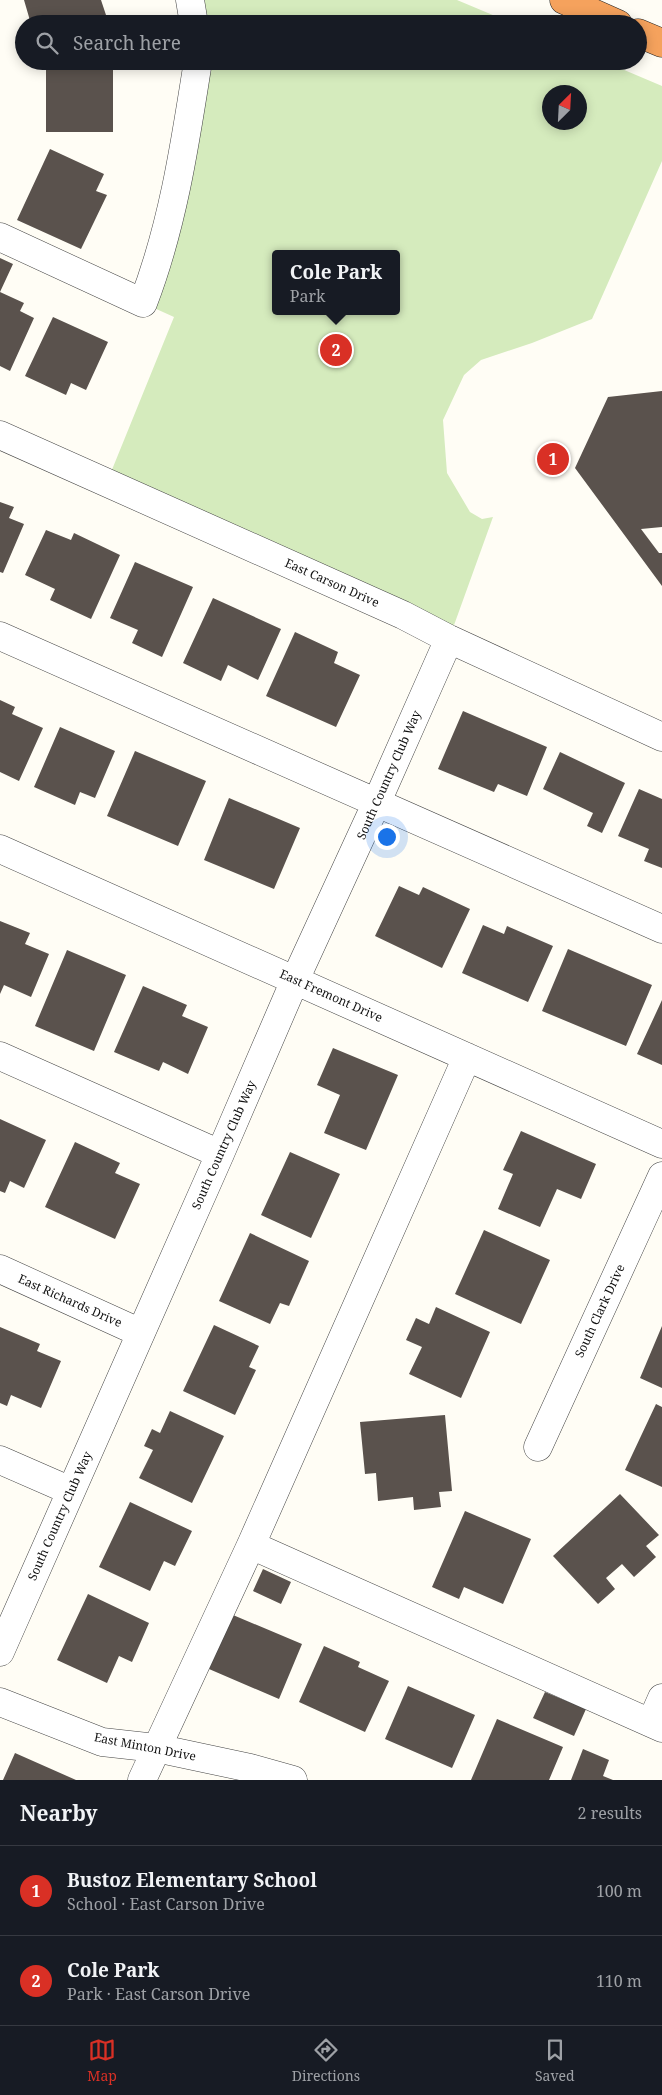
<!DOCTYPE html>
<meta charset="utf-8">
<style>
:root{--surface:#171b24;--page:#242831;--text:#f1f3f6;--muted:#9ea1a6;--line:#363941;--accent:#d93025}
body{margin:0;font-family:"Noto Serif",serif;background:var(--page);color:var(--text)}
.compass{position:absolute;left:542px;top:85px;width:45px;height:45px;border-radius:50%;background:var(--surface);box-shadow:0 2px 12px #0003;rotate:24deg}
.you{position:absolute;left:386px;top:836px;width:18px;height:18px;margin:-12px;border:4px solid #fff;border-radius:50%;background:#1a73e8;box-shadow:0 0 0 8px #1a73e833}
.badge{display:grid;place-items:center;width:32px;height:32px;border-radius:50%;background:var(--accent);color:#fff;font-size:16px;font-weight:700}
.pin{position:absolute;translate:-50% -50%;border:2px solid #fff;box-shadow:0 1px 5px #0006}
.popup{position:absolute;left:272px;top:250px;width:128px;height:65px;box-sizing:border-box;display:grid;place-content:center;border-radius:5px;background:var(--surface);filter:drop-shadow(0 1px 4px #0005);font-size:16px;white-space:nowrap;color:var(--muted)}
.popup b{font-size:19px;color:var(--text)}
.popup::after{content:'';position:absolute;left:50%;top:100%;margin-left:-10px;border:10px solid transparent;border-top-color:var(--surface)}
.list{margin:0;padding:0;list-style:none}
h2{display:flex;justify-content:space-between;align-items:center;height:65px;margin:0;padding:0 20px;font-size:21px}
h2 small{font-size:16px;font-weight:400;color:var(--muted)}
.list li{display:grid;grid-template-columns:32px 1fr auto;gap:15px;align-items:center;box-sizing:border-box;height:90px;padding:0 20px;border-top:1px solid var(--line)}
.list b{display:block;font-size:19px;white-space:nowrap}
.list p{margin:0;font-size:16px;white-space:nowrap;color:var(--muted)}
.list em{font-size:16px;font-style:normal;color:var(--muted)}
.icon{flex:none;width:28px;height:28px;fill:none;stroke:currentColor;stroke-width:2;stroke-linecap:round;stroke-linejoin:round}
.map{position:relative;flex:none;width:662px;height:1780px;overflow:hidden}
.search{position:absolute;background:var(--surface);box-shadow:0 2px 12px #0003;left:15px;right:15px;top:15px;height:55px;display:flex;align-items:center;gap:12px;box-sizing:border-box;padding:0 18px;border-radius:28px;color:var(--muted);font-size:19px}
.sheet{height:245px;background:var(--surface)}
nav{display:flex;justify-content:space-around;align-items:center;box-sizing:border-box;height:70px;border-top:1px solid var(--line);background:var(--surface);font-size:14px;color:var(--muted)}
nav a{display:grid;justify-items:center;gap:2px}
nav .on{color:var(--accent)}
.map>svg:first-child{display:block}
.green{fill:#d5ebbd;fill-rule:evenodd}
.building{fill:#5a524d}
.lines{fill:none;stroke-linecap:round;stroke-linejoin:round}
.minor-casing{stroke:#444;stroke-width:29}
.highway-casing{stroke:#222;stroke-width:29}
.minor{stroke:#fff;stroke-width:28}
.highway{stroke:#f5a25d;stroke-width:28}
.labels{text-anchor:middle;stroke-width:5;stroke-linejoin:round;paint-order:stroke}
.street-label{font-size:12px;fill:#111;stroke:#fff}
</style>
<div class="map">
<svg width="662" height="1780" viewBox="0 0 662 1780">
<rect width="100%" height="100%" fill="#fffdf5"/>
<path class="green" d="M190 0H457L514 24H194Z
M198 61H603L662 86V161L592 319 532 343 481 360 464 375 443 420 447 473 470 512 482 519 493 517 449 639 107 482 174 317 143 303ZM550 92H580V122H550ZM276 254H396V311H276Z"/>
<path class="building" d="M24 0H101L109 24H31Z
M46 68H113V132H46Z
M50 149 104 174 96 191 107 195 81 249 17 220Z
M0 258 13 264 0 292 24 303 20 311 34 318 10 371 0 366Z
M53 317 108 342 86 390 71 383 66 395 25 376Z
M662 391V527L641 529 659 553H662V586L575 468 608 397Z
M0 502 14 507 9 518 24 524 3 573 0 572Z
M46 530 71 540 74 533 120 555 91 619 50 600 55 589 25 575Z
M135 562 193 587 162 657 132 643 138 630 110 618Z
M213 598 281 629 258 680 228 665 221 681 183 663Z
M295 632 338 652 334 663 360 675 336 727 266 696Z
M0 700 15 707 12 714 43 728 19 781 0 772Z
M463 711 547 747 527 796 498 784 494 792 438 769Z
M60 727 115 751 95 798 80 792 75 805 34 787Z
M135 751 206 781 178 846 107 816Z
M560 752 625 783 602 833 587 826 593 813 543 789Z
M639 789 662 799V868L644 861 649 849 618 836Z
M229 798 300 828 274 889 204 860Z
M399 886 419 895 423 887 470 909 442 968 375 936Z
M0 921 30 933 25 944 49 954 31 997 4 985 0 994Z
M483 925 504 934 507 926 553 946 528 1002 462 973Z
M568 949 652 985 626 1046 542 1011Z
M67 950 126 975 94 1051 35 1026Z
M143 986 187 1005 182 1016 208 1027 188 1074 163 1062 159 1071 114 1052Z
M662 1000V1065L637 1054Z
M333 1048 398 1075 366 1150 324 1133 340 1095 317 1085Z
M0 1119 46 1140 24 1188 10 1181 5 1193 0 1191Z
M521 1131 596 1164 581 1199 557 1189 540 1227 498 1209 513 1174 503 1170Z
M75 1142 120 1163 115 1173 140 1184 115 1239 45 1207Z
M290 1152 340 1174 311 1238 261 1215Z
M484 1230 550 1260 521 1324 455 1294Z
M250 1233 309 1261 289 1306 280 1303 270 1324 219 1301Z
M436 1307 490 1332 461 1398 409 1374 422 1347 406 1340 416 1318 429 1324Z
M214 1325 259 1346 249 1367 256 1370 235 1415 183 1391Z
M662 1326V1388L640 1378Z
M0 1327 40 1344 37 1351 61 1361 41 1408 11 1395 7 1406 0 1403Z
M656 1404 662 1407V1487L625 1470Z
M170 1411 224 1436 192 1503 139 1478 153 1450 144 1446 152 1429 160 1433Z
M445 1415 452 1491 439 1492 441 1507 414 1510 413 1497 378 1501 376 1473 365 1474 360 1422Z
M620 1494 659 1535 646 1546 656 1557 634 1577 622 1564 606 1578 615 1589 598 1604 553 1556Z
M130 1502 192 1531 175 1566 164 1561 150 1591 99 1567Z
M465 1511 531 1539 503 1604 464 1587 459 1599 432 1587Z
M263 1569 291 1582 281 1604 253 1591Z
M88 1594 149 1623 132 1662 119 1656 107 1683 57 1660Z
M233 1615 302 1644 279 1699 209 1669Z
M324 1646 360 1662 358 1667 389 1681 365 1732 299 1702Z
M408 1686 475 1715 452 1768 385 1739Z
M545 1692 586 1709 574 1736 533 1718Z
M497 1719 563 1747 549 1780H471Z
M583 1749 609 1760 603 1776 613 1780H571Z
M15 1753 76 1780H3Z"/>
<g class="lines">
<g class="minor-casing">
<path id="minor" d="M190 0 194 24
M0 237 143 303C173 225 185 144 198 61
M0 435 403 615 449 639 662 737
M0 636 662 929
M0 849 662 1144
M0 1056 220 1154
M0 1269 141 1333
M538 1447 662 1176
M0 1460 71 1491
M251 1545 662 1728
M0 1652 220 1154 295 980 376 804 449 639
M0 1702 102 1742 156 1748 250 1768 293 1780
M651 1723 662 1698
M142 1780 251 1545 467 1057"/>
</g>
<g class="highway-casing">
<path id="highway" d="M564 0 618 24
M638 33 662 43"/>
</g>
<use href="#minor" class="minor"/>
<use href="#highway" class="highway"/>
</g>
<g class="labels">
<g class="street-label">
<text transform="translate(332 583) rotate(24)" y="4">East Carson Drive</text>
<text transform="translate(389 775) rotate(-66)" y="4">South Country Club Way</text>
<text transform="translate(331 996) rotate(24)" y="4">East Fremont Drive</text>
<text transform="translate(224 1145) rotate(-66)" y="4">South Country Club Way</text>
<text transform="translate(70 1301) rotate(24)" y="4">East Richards Drive</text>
<text transform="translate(600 1311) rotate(-65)" y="4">South Clark Drive</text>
<text transform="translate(60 1516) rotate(-66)" y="4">South Country Club Way</text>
<text transform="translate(145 1747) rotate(11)" y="4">East Minton Drive</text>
</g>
</g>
</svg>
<svg class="compass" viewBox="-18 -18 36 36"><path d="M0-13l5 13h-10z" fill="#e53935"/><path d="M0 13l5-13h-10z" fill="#9ea1a6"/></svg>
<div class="you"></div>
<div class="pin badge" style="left:553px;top:459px">1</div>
<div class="pin badge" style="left:336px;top:350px">2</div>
<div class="popup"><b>Cole Park</b>Park</div>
<div class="search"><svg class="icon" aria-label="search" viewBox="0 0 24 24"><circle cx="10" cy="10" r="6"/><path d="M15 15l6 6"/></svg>Search here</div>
</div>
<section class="sheet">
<h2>Nearby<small>2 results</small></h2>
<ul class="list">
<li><span class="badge">1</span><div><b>Bustoz Elementary School</b><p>School · East Carson Drive</p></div><em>100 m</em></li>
<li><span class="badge">2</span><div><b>Cole Park</b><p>Park · East Carson Drive</p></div><em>110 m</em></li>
</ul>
</section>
<nav>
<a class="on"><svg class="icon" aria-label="map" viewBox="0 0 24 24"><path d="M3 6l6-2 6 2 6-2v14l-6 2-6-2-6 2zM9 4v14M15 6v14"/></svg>Map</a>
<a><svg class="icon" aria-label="directions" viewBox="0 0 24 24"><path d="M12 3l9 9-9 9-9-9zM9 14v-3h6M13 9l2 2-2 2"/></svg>Directions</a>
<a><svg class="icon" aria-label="saved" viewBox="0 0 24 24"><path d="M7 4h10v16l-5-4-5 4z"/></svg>Saved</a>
</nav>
